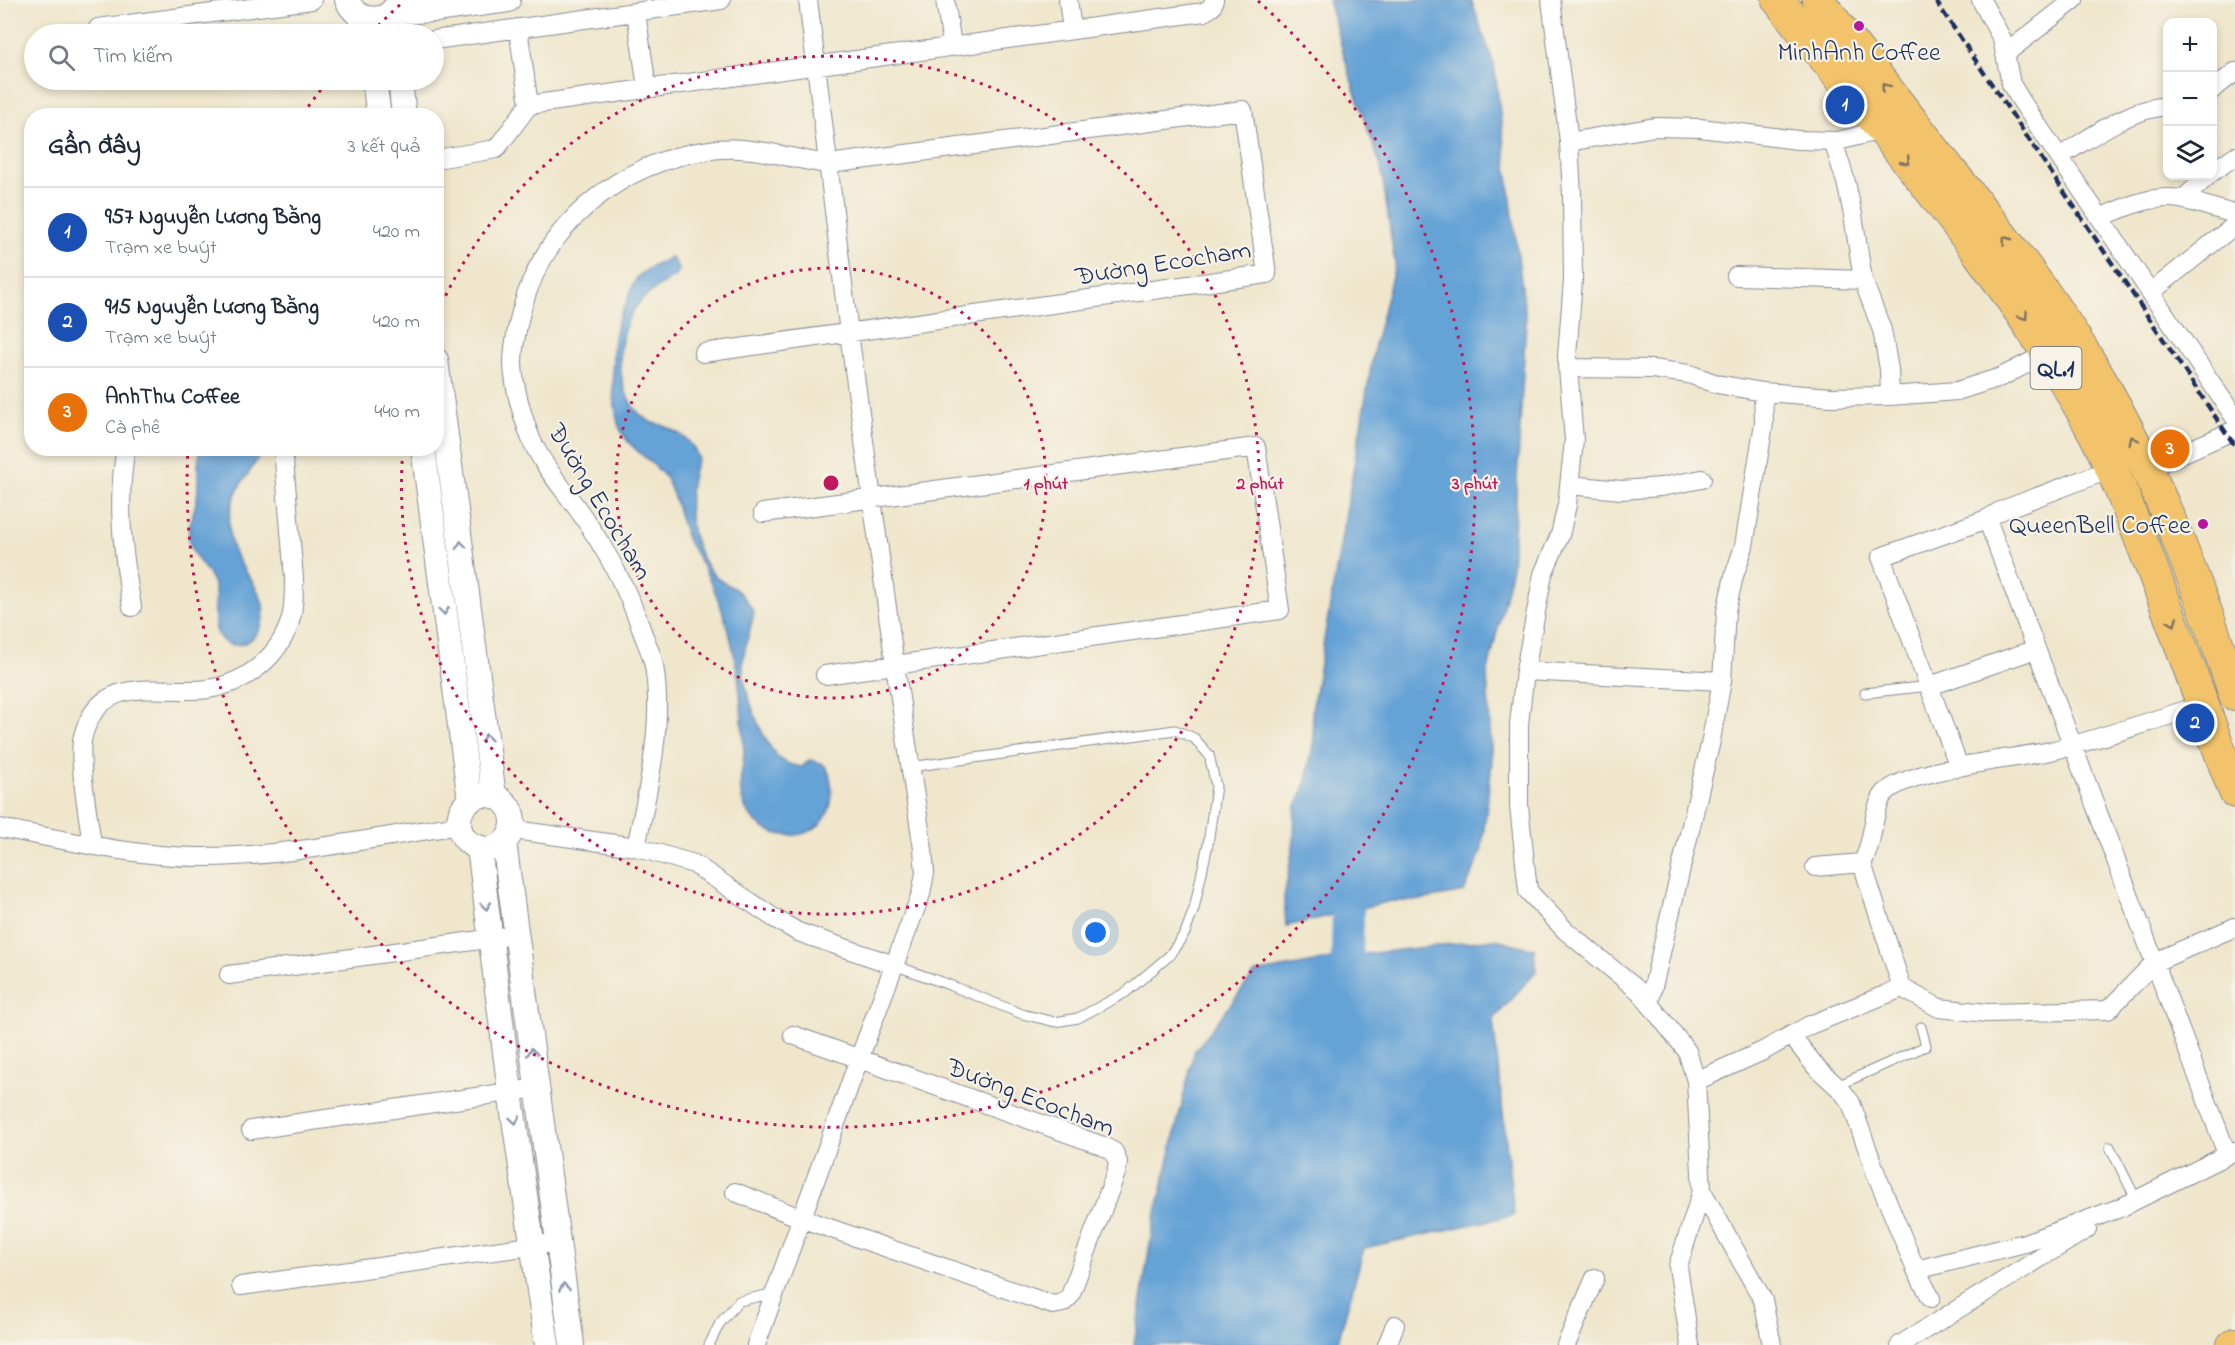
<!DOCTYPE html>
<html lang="vi">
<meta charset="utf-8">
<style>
:root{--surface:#fff;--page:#f6f6f7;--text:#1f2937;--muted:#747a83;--line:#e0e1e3;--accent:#db2777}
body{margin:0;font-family:"Indie Flower",sans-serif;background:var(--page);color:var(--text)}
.controls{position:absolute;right:18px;top:18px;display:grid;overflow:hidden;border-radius:12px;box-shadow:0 3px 9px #0003}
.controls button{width:54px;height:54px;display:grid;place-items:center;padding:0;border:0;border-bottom:2px solid var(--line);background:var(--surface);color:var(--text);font:30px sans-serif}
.you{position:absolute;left:1096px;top:933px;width:21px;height:21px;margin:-15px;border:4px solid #fff;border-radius:50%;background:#1a73e8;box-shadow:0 0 0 9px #1a73e833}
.badge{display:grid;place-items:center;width:39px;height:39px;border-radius:50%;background:var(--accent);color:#fff;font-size:20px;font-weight:700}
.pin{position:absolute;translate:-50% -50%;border:3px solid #fff;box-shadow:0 2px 6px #0006}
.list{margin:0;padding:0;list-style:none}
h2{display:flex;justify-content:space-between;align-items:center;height:78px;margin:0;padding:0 24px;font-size:26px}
h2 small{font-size:20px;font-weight:400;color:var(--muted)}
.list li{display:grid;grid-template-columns:39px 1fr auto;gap:18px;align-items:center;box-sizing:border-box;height:90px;padding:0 24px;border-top:2px solid var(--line)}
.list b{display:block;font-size:22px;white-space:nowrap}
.list p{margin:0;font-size:20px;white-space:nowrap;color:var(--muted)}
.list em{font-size:20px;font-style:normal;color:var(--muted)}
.icon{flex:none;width:33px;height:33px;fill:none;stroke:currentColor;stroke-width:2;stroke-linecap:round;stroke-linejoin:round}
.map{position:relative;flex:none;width:2235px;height:1345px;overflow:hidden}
.search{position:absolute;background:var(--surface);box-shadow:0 3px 9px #0003;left:24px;top:24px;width:420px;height:66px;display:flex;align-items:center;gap:15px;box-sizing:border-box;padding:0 21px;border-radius:33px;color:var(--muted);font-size:22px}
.panel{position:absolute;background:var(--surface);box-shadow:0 3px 9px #0003;left:24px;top:108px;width:420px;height:348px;border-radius:24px}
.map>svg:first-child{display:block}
.water{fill:#65a2d6;stroke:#40689a;stroke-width:1.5}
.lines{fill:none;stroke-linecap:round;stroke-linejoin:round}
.stream{stroke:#65a2d6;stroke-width:5}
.river{stroke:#65a2d6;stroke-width:32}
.service-casing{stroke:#858a95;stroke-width:11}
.minor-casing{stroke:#858a95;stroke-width:20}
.tertiary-casing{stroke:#858a95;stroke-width:26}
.primary-casing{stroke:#858a95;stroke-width:32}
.trunk-casing{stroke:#858a95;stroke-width:34}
.service{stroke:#fff;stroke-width:9}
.minor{stroke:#fff;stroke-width:18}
.tertiary{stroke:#fff;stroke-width:24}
.primary{stroke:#f2c36a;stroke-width:30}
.trunk{stroke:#f2c36a;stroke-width:32}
.rail{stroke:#1b2f5e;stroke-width:4.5;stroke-dasharray:9 4.5;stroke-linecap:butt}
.oneway{stroke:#7c7263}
.oneway2{stroke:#8d97ae}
.ring{fill:none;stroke:#c2185b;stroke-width:3;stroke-dasharray:3 6}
.poi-dot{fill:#b5179e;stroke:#f7f3e8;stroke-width:2}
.labels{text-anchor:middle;stroke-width:4.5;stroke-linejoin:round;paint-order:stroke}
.shield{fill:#f7f3e8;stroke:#5d6a87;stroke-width:1.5}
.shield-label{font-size:24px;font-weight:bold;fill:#1b2f5e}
.poi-label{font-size:26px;fill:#1b2f5e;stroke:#f7f3e8}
.street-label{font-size:26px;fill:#1b2f5e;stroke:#f7f3e8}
.centre{fill:#c2185b;stroke:#f7f3e8;stroke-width:3}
.ring-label{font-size:18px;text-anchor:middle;font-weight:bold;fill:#c2185b;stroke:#f7f3e8;stroke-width:4.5;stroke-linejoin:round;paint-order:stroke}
</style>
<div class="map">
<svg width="2235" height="1345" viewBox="0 0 2235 1345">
<rect width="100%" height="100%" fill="#f7f3e8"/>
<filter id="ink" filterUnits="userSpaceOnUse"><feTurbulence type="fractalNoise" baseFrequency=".0167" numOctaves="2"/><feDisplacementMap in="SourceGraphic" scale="12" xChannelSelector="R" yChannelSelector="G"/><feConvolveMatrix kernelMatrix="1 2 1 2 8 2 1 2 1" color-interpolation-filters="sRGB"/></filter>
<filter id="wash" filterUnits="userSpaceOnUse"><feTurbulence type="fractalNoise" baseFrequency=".008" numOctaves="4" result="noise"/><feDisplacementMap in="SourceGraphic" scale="24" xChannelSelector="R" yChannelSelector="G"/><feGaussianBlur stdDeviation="1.35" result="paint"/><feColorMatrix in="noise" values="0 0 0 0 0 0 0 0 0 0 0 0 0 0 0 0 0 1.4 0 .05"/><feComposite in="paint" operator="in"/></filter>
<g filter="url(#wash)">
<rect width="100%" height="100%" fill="#efe6cc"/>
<path class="water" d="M1328 0H1471L1494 65 1526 320 1512 567 1487 675 1492 762 1481 853 1464 892 1414 901H1391L1286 926 1284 898 1294 841 1295 809 1305 786 1314 740 1312 710 1375 344 1395 264 1381 167 1354 89Z
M671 257 679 269 677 275C665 283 650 291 640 302 612 330 612 400 649 421 652 424 658 424 662 425 680 433 691 439 698 457 684 496 686 543 714 575 721 583 733 586 740 593 745 598 750 606 754 612 751 628 744 647 743 662 741 685 761 738 777 756 784 763 793 766 802 767L809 760C825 762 829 768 831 783 842 860 726 849 742 770 746 754 743 737 742 721 740 667 729 616 704 568 699 559 693 550 688 541 679 521 677 496 665 477 651 458 625 448 618 423 612 399 610 347 617 324 620 315 624 307 628 299 630 292 633 284 637 278 645 268 661 263 671 257Z
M201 449H262C258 462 249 472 241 484 230 502 226 524 232 546 240 575 279 598 257 633 247 647 224 651 217 632 211 616 219 597 213 582 206 566 191 557 189 538 187 525 195 512 197 498 200 482 195 465 201 449Z
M1495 939 1534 949 1536 971 1493 1020 1514 1215 1364 1248 1337 1345H1134L1152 1231 1194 1052 1255 973 1348 956Z"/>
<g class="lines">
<path class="stream" d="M1341 913 1348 956"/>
<path class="river" d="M1346 1000 1349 869"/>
</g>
</g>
<g filter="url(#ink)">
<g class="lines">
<g class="service-casing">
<path id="service" d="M1865 693 1930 686
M894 965 952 986 1022 1014 1055 1022 1078 1018 1125 993 1169 956 1185 933 1194 909 1208 844 1216 786 1209 755 1194 738 1175 730 910 767
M1837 1086 1926 1046 1921 1027
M2110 1147 2136 1199
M709 1345 720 1323 739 1301 775 1293"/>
</g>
<g class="minor-casing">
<path id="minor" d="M945 0 952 45
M1068 0 1072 30
M1551 0 1569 142 1572 195 1573 280 1567 356 1574 440 1567 505 1560 535 1543 574 1525 671 1519 724V806L1528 891 1566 931 1639 991 1687 1051 1696 1081 1702 1191 1763 1300 1772 1345
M1981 0 2002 39 2011 84 2022 102 2235 418
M636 12 647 88
M98 28 312 0
M518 28 529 105
M434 40 721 0
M2005 54 2074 0
M2212 90 2235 72
M1833 141 1846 182 1853 215 1863 280 1882 330 1889 369 1890 396
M1569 142 1655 127 1700 128 1798 140 1838 141 1881 130
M2059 157C2092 137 2127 109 2168 106
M436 159 496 149 529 105 1204 12 1212 7 1214 0
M2212 172 2235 156
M2183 199 2208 176
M2100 218C2126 206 2157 193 2185 200 2202 204 2218 210 2235 214
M1736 276 1863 280
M2150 293 2235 225
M1567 368 1652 369 1689 374 1717 384 1763 392 1832 397 1890 396 1957 391 2001 377 2048 353
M126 448C116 502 123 554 132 607
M2147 469 2235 430
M1569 485 1621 490 1661 487 1702 479
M763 513 1256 447 1280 610 825 675
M1987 519 2227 1154
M1525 671 1722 681
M1930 686 2036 649
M1959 767 1881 557 1987 519 2000 511 2111 469
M0 828C65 840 131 856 198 857 282 858 376 837 460 825
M522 831 636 847 694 864 774 918 798 932 894 965
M92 845C89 819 77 759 83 736 100 671 161 695 208 689 248 683 283 654 292 614 294 602 294 590 294 578L283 448
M636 847C648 790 664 724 654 666 652 655 647 644 643 634 628 589 606 549 579 511 562 487 543 466 531 439 522 415 514 390 513 364 513 347 517 328 521 312 544 223 621 162 710 150 752 144 788 159 829 164L1243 110 1267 274 703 353
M1862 863 1902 988
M1815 867 1862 863C1874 844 1872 809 1884 794 1906 769 2015 759 2050 751 2101 739 2152 720 2203 705
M229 975 516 935
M1649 1004 1710 745 1722 681 1726 611 1734 576 1744 546 1764 423 1763 392
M1791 1035 1816 1067 1842 1091 1851 1103 1877 1176 1916 1270 1931 1298
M1696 1081 1763 1051 1810 1025 1902 988 1939 1008 1987 1013 2108 1010 2155 962 2235 927
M251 1130 537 1088
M735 1192 803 1219 1053 1305 1063 1303 1070 1296 1116 1173 1118 1162 1114 1152 1103 1146 793 1035
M1916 1270 2025 1243 2122 1207 2235 1151
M241 1286 545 1244
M756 1345 859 1059 921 894 925 873 923 849 895 665 849 333 808 0
M1387 1345 1395 1325
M1566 1345 1595 1278
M1690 1345 1678 1266 1702 1191
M1900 1345 2087 1229"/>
</g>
<g class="tertiary-casing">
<path id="tertiary" d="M347 0C357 24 389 26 399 0
M394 34 391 12 435 10 508 0
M374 80 379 116
M400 80 404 116
M436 360 494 796
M423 448 470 801
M459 822a27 27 0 1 1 54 0a27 27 0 1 1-54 0Z
M504 842 572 1345
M479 847 510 1092 547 1345"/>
</g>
<g class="primary-casing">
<path id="primary" d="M2232 1345 2235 1343"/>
</g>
<g class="trunk-casing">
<path id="trunk" d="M1778 0C1890 141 2012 278 2097 438 2116 475 2131 515 2146 553 2177 632 2205 713 2235 792
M1818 0C1862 56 1905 113 1949 169 2002 235 2054 301 2097 374 2155 472 2199 587 2235 695"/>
</g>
<use href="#service" class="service"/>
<use href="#minor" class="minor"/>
<use href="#tertiary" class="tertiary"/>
<use href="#primary" class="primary"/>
<use href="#trunk" class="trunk"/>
<path class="rail" d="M1935 0 2235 446"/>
</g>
<defs><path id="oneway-chevron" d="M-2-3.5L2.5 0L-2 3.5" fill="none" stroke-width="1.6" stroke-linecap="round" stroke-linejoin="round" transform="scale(1.5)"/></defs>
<g class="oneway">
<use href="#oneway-chevron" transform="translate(1885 87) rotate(-128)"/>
<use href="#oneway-chevron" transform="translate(1906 161) rotate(51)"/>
<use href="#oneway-chevron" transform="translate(2006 240) rotate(-127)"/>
<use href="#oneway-chevron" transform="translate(2024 316) rotate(56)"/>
<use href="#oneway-chevron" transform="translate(2133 440) rotate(-115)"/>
<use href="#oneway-chevron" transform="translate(2173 622) rotate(70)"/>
</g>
<g class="oneway2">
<use href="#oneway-chevron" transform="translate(461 545) rotate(-97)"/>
<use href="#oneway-chevron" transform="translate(444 611) rotate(82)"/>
<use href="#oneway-chevron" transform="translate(486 738) rotate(-97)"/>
<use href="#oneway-chevron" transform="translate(486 906) rotate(83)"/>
<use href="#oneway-chevron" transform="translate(532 1052) rotate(-97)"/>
<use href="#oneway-chevron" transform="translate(515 1120) rotate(82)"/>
<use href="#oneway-chevron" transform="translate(564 1287) rotate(-98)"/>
</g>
</g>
<g class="ring">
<circle cx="831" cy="483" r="215"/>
<path d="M438 312A429 429 0 1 1 403 449"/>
<path d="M303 114A644 644 0 0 1 327 82M372 32A644 644 0 0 1 404 1M1258 1A644 644 0 1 1 188 449"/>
</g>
<g class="poi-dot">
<circle cx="1859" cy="26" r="6"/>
<circle cx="2203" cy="524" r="6"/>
</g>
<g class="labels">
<rect class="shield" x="2030.5" y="347" width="51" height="42" rx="4.5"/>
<g class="shield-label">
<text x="2056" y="376">QL.1</text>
</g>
<g class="poi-label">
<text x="1859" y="60">MinhAnh Coffee</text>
<text x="2191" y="533" text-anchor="end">QueenBell Coffee</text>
</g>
<g class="street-label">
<text transform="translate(1163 262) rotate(-9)" y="9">Đường Ecocham</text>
<text transform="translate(601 501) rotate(59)" y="9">Đường Ecocham</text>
<text transform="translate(1031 1096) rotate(21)" y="9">Đường Ecocham</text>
</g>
</g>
<circle cx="831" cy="483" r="9" class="centre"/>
<g class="ring-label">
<text x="1046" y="489">1 phút</text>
<text x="1260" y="489">2 phút</text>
<text x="1475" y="489">3 phút</text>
</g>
</svg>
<div class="controls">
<button>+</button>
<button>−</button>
<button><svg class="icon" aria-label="layers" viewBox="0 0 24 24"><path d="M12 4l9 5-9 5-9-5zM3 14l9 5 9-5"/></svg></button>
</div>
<div class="you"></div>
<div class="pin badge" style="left:1845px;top:105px;background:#1a4fb4">1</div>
<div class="pin badge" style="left:2195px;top:723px;background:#1a4fb4">2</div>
<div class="pin badge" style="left:2170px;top:449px;background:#e8710a">3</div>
<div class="search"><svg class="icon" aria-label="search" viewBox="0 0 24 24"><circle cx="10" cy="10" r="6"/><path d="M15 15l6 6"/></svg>Tìm kiếm</div>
<section class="panel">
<h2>Gần đây<small>3 kết quả</small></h2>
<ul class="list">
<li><span class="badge" style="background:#1a4fb4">1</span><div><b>957 Nguyễn Lương Bằng</b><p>Trạm xe buýt</p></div><em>420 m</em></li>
<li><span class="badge" style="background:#1a4fb4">2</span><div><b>915 Nguyễn Lương Bằng</b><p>Trạm xe buýt</p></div><em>420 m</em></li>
<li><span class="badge" style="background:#e8710a">3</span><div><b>AnhThu Coffee</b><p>Cà phê</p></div><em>440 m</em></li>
</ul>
</section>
</div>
